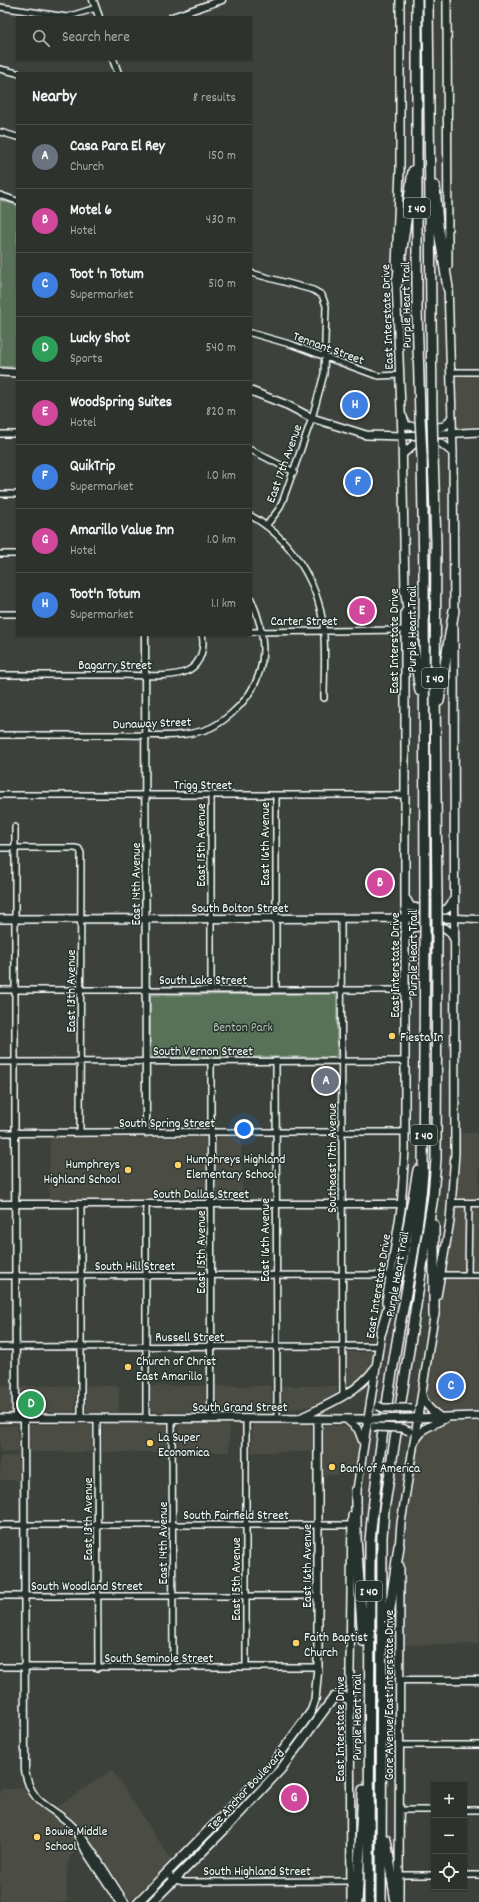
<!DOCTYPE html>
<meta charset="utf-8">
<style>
:root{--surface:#2d322c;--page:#353a34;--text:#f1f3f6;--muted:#a7aaa9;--line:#484d48;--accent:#ffd166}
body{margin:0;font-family:Dekko,sans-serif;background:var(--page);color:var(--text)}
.controls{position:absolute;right:12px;bottom:12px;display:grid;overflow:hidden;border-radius:0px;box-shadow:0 1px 3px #0004}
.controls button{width:36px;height:36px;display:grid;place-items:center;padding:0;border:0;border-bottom:1px solid var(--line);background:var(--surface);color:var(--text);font:20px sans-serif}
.you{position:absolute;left:244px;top:1129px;width:14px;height:14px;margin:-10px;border:3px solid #fff;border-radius:50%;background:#1a73e8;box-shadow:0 0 0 6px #1a73e833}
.badge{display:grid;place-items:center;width:26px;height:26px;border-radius:50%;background:var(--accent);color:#fff;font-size:13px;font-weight:700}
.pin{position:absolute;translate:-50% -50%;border:2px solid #fff;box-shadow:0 1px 4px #0006}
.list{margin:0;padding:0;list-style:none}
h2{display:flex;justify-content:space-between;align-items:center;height:52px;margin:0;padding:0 16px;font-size:17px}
h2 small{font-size:13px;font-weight:400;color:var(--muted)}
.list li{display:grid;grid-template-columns:26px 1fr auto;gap:12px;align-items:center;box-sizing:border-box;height:64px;padding:0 16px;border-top:1px solid var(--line)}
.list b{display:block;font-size:15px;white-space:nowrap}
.list p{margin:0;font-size:13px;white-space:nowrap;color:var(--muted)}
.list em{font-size:13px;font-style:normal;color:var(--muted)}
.icon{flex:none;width:22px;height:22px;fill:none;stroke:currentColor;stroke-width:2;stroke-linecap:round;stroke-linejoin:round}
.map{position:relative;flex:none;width:479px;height:1902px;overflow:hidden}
.search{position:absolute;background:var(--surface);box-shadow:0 1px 3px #0004;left:16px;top:16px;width:236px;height:44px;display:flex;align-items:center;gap:10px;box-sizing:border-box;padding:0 14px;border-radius:0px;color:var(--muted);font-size:15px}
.panel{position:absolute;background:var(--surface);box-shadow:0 1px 3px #0004;left:16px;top:72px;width:236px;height:564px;border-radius:0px}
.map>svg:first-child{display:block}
.built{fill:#4c4d45}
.green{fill:#587258;stroke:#acb8ac}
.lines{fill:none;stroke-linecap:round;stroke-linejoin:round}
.minor-casing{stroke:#fff;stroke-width:8}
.tertiary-casing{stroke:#fff;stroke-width:9}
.secondary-casing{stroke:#fff;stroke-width:10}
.primary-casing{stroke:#fff;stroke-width:11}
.motorway-casing{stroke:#fff;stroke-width:12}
.minor{stroke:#26332d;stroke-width:5}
.tertiary{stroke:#26332d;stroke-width:6}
.secondary{stroke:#26332d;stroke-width:7}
.primary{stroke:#26332d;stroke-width:8}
.motorway{stroke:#26332d;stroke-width:9}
.secondary-bridge-casing{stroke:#fff;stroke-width:10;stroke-linecap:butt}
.motorway-bridge-casing{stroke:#fff;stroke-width:12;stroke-linecap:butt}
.secondary-bridge{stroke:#26332d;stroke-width:7}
.motorway-bridge{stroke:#26332d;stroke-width:9}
.poi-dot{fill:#ffd166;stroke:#26332d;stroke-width:1.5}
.labels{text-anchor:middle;stroke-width:3;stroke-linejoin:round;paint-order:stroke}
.shield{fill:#26332d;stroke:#bec2c0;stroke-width:1}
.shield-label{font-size:12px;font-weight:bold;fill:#fff}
.street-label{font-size:13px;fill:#fff;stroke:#26332d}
.park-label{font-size:13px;fill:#b4c0b4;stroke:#26332d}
.poi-label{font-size:13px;fill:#fff;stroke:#26332d;text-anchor:start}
</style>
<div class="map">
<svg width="479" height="1902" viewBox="0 0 479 1902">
<rect width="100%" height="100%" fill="#3c423b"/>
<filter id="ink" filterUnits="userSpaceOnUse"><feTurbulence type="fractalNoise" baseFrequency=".025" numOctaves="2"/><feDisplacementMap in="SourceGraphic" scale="8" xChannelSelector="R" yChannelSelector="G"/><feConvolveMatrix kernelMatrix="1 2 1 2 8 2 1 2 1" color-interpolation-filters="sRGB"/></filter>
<g filter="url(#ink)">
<path class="built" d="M479 376V425L458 428 456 426 454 378 456 377Z
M457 1133H479V1198H453Z
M220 1137H241L242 1199 216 1198V1140Z
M50 1138H205L206 1198 204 1200 49 1199Z
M455 1208H479V1412L437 1410 428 1404 425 1394 453 1210Z
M348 1352H372L373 1354 368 1369 349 1387 347 1385Z
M0 1386H11V1410L9 1412H0Z
M21 1386H76L75 1410 74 1412H23L21 1411Z
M86 1386H119V1412H86Z
M150 1386H205V1410L203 1412 150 1411Z
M216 1386H271L272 1411 217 1412Z
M281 1386H337V1394L335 1396 315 1405 282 1411Z
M440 1423H479V1644L403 1645 402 1531 416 1445 421 1435Z
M103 1424H165L167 1426V1452H102Z
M179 1424 229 1425V1452H178Z
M253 1424H309L312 1427V1452H251Z
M17 1425 18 1452H0V1426Z
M30 1425H90L92 1427V1452H30Z
M324 1425 346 1426 354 1432 358 1443 354 1475H323V1427Z
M18 1456V1480H0V1457Z
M112 1770 172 1861 132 1899 128 1897 116 1877 81 1829 70 1817 57 1807Z
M0 1789H24L31 1801 56 1818 67 1828 80 1846 70 1857 67 1868V1902H0Z"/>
<path class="green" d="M0 200 17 205V367H0Z
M335 994 337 996V1055L335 1057H152L150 1056V996L152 995Z"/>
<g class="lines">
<g class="minor-casing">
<path id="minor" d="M0 7 67 17 96 8
M0 69 17 73
M0 132 17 137
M0 195 17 201
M251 273 313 290 322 295 326 306 324 374 312 418 283 500 279 509 266 526
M251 333 293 345 372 374 379 376 400 375
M450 372H479
M0 434H17
M251 450 294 472
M0 494H17
M251 516C289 537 318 581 323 625 326 649 324 674 324 698
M0 554H17
M0 614H17
M251 632 405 630
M0 675C40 675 80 675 119 675 138 675 173 679 189 670 201 663 205 647 202 635
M0 735C41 735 83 735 124 735 150 735 180 738 205 730 215 727 224 720 231 714 268 682 270 641 251 599
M0 795H405
M211 796V990
M0 848H75L79 849 81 853 80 1133
M341 918 343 1397
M0 990H406
M276 990V795
M211 1061V1132H405
M276 1061 277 1418
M0 1062 406 1061
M0 1133H15V827
M81 1204V1418
M441 1275H479
M468 1275 469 1203
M0 1276 391 1275
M0 1347 380 1346
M97 1418 98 1668
M146 1418V1204
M172 1418 173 1668
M246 1418V1667
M0 1525H352
M0 1596H318
M0 1667H318
M399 1745H479
M400 1810H434
M464 1810H479
M167 1873 175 1880 184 1882 351 1881
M400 1875H434
M464 1875H479"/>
</g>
<g class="tertiary-casing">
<path id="tertiary" d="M93 0 99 17
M172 17 222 0
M113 59 118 73
M145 635 146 1133
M455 918 479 919
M452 1203H479
M0 1204H402
M16 1418 15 1133 211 1132V1418
M24 1418 25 1770C31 1809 55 1805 77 1831 95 1853 109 1878 125 1902
M399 1680H479
M77 1834 86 1852 119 1902"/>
</g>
<g class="secondary-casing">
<path id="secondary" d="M447 0 448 266
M396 266 400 170V0
M396 280 402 436 405 592
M448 284 453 453 454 614
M0 372 17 373
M251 391 287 405 312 418 366 435 402 436 479 432
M403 417 406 425C413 428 436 428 444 426 448 424 450 420 452 416
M403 454 414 444 441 443 453 453
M407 900 411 907 445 910 448 908 454 899
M0 919 455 918
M406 938 411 929 416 927 445 928 450 932 455 941
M437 1296 450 1221 455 1153 454 628
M386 1302 401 1209 405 1149V612
M422 1395C425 1406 432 1411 440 1417
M302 1417C329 1404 357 1393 375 1368
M0 1418 371 1419
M413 1418 479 1416
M346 1419 358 1429 363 1442
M415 1441 424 1429 446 1418
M356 1496 382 1328
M399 1549 401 1523 435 1311
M311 1712 315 1700 318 1667V1419
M399 1901 400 1566
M351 1902 350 1670 352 1516"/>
</g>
<g class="primary-casing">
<path id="primary" d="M138 1902 269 1769 311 1712
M152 1902 226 1828 281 1769 334 1697 342 1696 350 1700"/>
</g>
<g class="motorway-casing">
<path id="motorway" d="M417 0V310L420 416
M428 0 432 416
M435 186 438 225 448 288
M397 284 413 171
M422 456 424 574 425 899
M433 456 436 542 435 687 437 899
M405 588 420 691
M439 701 454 610
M434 1225V1315
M381 1332 402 1261 418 1170
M356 1491V1538L363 1641
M386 1636 399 1546
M386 1840 396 1902
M357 1902 363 1790
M369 1902 370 1541C376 1470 387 1400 399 1330 409 1278 419 1226 423 1173L425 938
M381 1902 382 1537 384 1510 433 1196 436 1159 437 938"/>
</g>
<use href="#minor" class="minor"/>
<use href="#tertiary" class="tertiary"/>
<use href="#secondary" class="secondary"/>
<use href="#primary" class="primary"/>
<use href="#motorway" class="motorway"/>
<g class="secondary-bridge-casing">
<path id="secondary-bridge" d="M378 1406 383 1408H412
M374 1419 413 1418
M374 1427 402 1428 409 1431"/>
</g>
<g class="motorway-bridge-casing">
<path id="motorway-bridge" d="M420 416 422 456
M432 416 433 456
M425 899V938
M437 899V938"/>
</g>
<use href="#secondary-bridge" class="secondary-bridge"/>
<use href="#motorway-bridge" class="motorway-bridge"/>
</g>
</g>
<g class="poi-dot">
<circle cx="392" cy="1036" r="4"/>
<circle cx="178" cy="1165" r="4"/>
<circle cx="128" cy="1170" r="4"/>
<circle cx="128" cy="1367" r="4"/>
<circle cx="150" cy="1443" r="4"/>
<circle cx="332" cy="1467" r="4"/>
<circle cx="296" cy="1643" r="4"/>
<circle cx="37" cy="1837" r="4"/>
</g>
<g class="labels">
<g class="shield">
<rect x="404" y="198" width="26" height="20" rx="3"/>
<rect x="422" y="668" width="26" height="20" rx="3"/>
<rect x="411" y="1125" width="26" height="20" rx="3"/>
<rect x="356" y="1581" width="26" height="20" rx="3"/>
</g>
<g class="shield-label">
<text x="417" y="212">I 40</text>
<text x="435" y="682">I 40</text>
<text x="424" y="1139">I 40</text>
<text x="369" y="1595">I 40</text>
</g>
<g class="street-label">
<text transform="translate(405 305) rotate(-91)" y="5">Purple Heart Trail</text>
<text transform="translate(386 317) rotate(-92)" y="5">East Interstate Drive</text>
<text transform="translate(329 347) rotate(20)" y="5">Tennant Street</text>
<text transform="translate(283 463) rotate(-70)" y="5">East 17th Avenue</text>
<text x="304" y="625">Carter Street</text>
<text transform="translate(411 629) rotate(-90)" y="5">Purple Heart Trail</text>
<text transform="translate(393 641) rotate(-90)" y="5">East Interstate Drive</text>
<text x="115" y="669">Bagarry Street</text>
<text transform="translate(152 722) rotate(-2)" y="5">Dunaway Street</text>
<text x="203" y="789">Trigg Street</text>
<text transform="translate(264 844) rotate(-90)" y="5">East 16th Avenue</text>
<text transform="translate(200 845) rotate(-90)" y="5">East 15th Avenue</text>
<text transform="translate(135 884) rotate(-90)" y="5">East 14th Avenue</text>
<text x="240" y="912">South Bolton Street</text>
<text transform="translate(412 953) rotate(-90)" y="5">Purple Heart Trail</text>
<text transform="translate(394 965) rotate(-90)" y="5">East Interstate Drive</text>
<text x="203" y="984">South Lake Street</text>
<text transform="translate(70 991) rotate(-90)" y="5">East 13th Avenue</text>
<text x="203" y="1055">South Vernon Street</text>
<text x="167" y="1127">South Spring Street</text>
<text transform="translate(331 1158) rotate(-90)" y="5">Southeast 17th Avenue</text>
<text x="201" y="1198">South Dallas Street</text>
<text transform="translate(264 1240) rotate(-90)" y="5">East 16th Avenue</text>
<text transform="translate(200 1252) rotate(-90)" y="5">East 15th Avenue</text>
<text x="135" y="1270">South Hill Street</text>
<text transform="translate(396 1274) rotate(-80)" y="5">Purple Heart Trail</text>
<text transform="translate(377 1286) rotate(-81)" y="5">East Interstate Drive</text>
<text x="190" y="1341">Russell Street</text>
<text x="240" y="1411">South Grand Street</text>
<text x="236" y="1519">South Fairfield Street</text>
<text transform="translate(87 1519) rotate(-90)" y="5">East 13th Avenue</text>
<text transform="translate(162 1543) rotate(-90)" y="5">East 14th Avenue</text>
<text transform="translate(306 1566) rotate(-90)" y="5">East 16th Avenue</text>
<text transform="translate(235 1579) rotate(-90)" y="5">East 15th Avenue</text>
<text x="87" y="1590">South Woodland Street</text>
<text x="159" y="1662">South Seminole Street</text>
<text transform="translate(388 1695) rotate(-90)" y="5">Gore Avenue/East Interstate Drive</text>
<text transform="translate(356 1717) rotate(-90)" y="5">Purple Heart Trail</text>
<text transform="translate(339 1729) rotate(-90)" y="5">East Interstate Drive</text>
<text transform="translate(245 1789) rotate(-47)" y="5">Tee Anchor Boulevard</text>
<text x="257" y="1875">South Highland Street</text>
</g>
<g class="park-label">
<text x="243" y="1031">Benton Park</text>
</g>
<g class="poi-label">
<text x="400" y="1041">Fiesta In</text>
<text x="186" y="1163">Humphreys Highland<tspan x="186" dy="15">Elementary School</tspan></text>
<text x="120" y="1168" text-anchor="end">Humphreys<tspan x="120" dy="15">Highland School</tspan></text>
<text x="136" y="1365">Church of Christ<tspan x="136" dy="15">East Amarillo</tspan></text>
<text x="158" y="1441">La Super<tspan x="158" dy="15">Economica</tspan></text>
<text x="340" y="1472">Bank of America</text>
<text x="304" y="1641">Faith Baptist<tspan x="304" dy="15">Church</tspan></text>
<text x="45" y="1835">Bowie Middle<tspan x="45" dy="15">School</tspan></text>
</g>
</g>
</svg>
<div class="controls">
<button>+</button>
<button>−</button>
<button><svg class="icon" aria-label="locate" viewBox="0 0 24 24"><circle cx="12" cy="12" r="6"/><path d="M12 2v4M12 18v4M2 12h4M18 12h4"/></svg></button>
</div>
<div class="you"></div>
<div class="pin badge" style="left:326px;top:1081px;background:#6b7280">A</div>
<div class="pin badge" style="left:380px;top:883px;background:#d1479c">B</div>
<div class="pin badge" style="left:451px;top:1386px;background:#3f7fe0">C</div>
<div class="pin badge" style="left:31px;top:1404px;background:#2e9e5b">D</div>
<div class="pin badge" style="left:362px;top:611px;background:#d1479c">E</div>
<div class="pin badge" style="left:358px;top:482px;background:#3f7fe0">F</div>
<div class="pin badge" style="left:294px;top:1798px;background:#d1479c">G</div>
<div class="pin badge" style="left:355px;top:405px;background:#3f7fe0">H</div>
<div class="search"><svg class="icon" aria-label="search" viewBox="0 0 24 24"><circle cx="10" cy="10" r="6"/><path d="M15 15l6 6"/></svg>Search here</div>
<section class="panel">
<h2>Nearby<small>8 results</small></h2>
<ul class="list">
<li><span class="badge" style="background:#6b7280">A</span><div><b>Casa Para El Rey</b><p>Church</p></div><em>150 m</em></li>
<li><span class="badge" style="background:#d1479c">B</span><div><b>Motel 6</b><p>Hotel</p></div><em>430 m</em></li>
<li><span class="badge" style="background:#3f7fe0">C</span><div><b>Toot 'n Totum</b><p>Supermarket</p></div><em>510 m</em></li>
<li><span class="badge" style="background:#2e9e5b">D</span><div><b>Lucky Shot</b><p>Sports</p></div><em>540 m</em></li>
<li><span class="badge" style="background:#d1479c">E</span><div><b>WoodSpring Suites</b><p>Hotel</p></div><em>820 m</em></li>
<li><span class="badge" style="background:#3f7fe0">F</span><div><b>QuikTrip</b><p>Supermarket</p></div><em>1.0 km</em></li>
<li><span class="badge" style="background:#d1479c">G</span><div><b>Amarillo Value Inn</b><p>Hotel</p></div><em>1.0 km</em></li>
<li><span class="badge" style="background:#3f7fe0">H</span><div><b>Toot'n Totum</b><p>Supermarket</p></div><em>1.1 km</em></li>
</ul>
</section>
</div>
